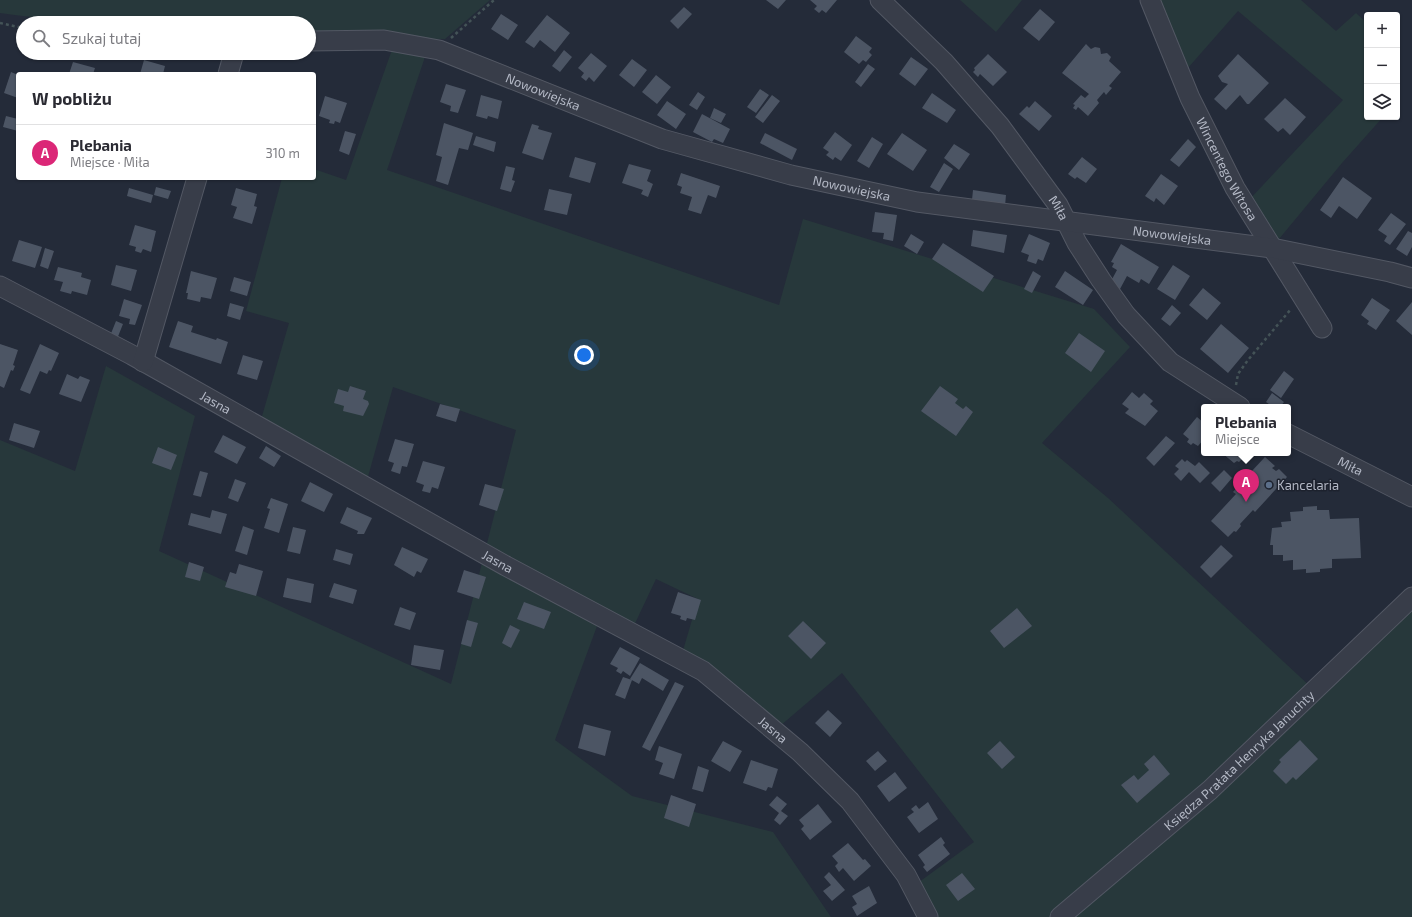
<!DOCTYPE html>
<html lang="pl">
<meta charset="utf-8">
<style>
:root{--surface:#fff;--page:#f2f2f3;--text:#2b2b33;--muted:#7c7c81;--line:#e1e1e2;--accent:#db2777}
body{margin:0;font-family:"Exo 2",sans-serif;background:var(--page);color:var(--text)}
.controls{position:absolute;right:12px;top:12px;display:grid;overflow:hidden;border-radius:4px;box-shadow:0 1px 3px #0004}
.controls button{width:36px;height:36px;display:grid;place-items:center;padding:0;border:0;border-bottom:1px solid var(--line);background:var(--surface);color:var(--text);font:20px sans-serif}
.you{position:absolute;left:584px;top:355px;width:14px;height:14px;margin:-10px;border:3px solid #fff;border-radius:50%;background:#1a73e8;box-shadow:0 0 0 6px #1a73e833}
.badge{display:grid;place-items:center;width:26px;height:26px;border-radius:50%;background:var(--accent);color:#fff;font-size:13px;font-weight:700}
.pin{position:absolute;translate:-50% -33px;filter:drop-shadow(0 1px 2px #0008)}
.pin::after{content:'';position:absolute;top:21px;width:14px;height:12px;background:inherit;clip-path:polygon(0 0,100% 0,50% 100%)}
.popup{position:absolute;left:1201px;top:404px;width:90px;height:52px;box-sizing:border-box;display:grid;place-content:center;border-radius:4px;background:var(--surface);filter:drop-shadow(0 1px 3px #0005);font-size:13px;white-space:nowrap;color:var(--muted)}
.popup b{font-size:15px;color:var(--text)}
.popup::after{content:'';position:absolute;left:50%;top:100%;margin-left:-8px;border:8px solid transparent;border-top-color:var(--surface)}
.list{margin:0;padding:0;list-style:none}
h2{display:flex;justify-content:space-between;align-items:center;height:52px;margin:0;padding:0 16px;font-size:17px}
h2 small{font-size:13px;font-weight:400;color:var(--muted)}
.list li{display:grid;grid-template-columns:26px 1fr auto;gap:12px;align-items:center;box-sizing:border-box;height:56px;padding:0 16px;border-top:1px solid var(--line)}
.list b{display:block;font-size:15px;white-space:nowrap}
.list p{margin:0;font-size:13px;white-space:nowrap;color:var(--muted)}
.list em{font-size:13px;font-style:normal;color:var(--muted)}
.icon{flex:none;width:22px;height:22px;fill:none;stroke:currentColor;stroke-width:2;stroke-linecap:round;stroke-linejoin:round}
.map{position:relative;flex:none;width:1412px;height:917px;overflow:hidden}
.search{position:absolute;background:var(--surface);box-shadow:0 1px 3px #0004;left:16px;top:16px;width:300px;height:44px;display:flex;align-items:center;gap:10px;box-sizing:border-box;padding:0 14px;border-radius:22px;color:var(--muted);font-size:15px}
.panel{position:absolute;background:var(--surface);box-shadow:0 1px 3px #0004;left:16px;top:72px;width:300px;height:108px;border-radius:4px}
.map>svg:first-child{display:block}
.green{fill:#27383b}
.building{fill:#4c5564}
.lines{fill:none;stroke-linecap:round;stroke-linejoin:round}
.minor-casing{stroke:#535864;stroke-width:21}
.path{stroke:#445357;stroke-width:2.5;stroke-dasharray:3 3;stroke-linecap:butt}
.minor{stroke:#383d49;stroke-width:19}
.service-dot{fill:#5c6f8a;stroke:#1d222e;stroke-width:1.5}
.labels{text-anchor:middle;stroke-width:3;stroke-linejoin:round;paint-order:stroke}
.street-label{font-size:13px;fill:#b3b8c5;stroke:#1d222e}
.poi-label{font-size:13px;fill:#b3b8c5;stroke:#1d222e;text-anchor:start}
</style>
<div class="map">
<svg width="1412" height="917" viewBox="0 0 1412 917">
<rect width="100%" height="100%" fill="#242b39"/>
<path class="green" d="M0 0H490L445 39 309 38V23H164C149 19 133 23 118 23 78 21 39 19 0 13Z
M960 0H1022L996 32Z
M1148 0H1301L1336 31 1356 13 1367 23V117H1383L1342 163 1274 245 1248 201 1343 100 1238 11 1180 77Z
M394 44 427 51 387 170 779 305 803 219 1094 309 1130 347 1042 443 1108 498 1313 689 1412 590V917H932L915 885 974 842 842 673 773 732 680 661 698 599 656 579 630 634 600 618 555 740 632 796 773 832 831 917H0V440L75 471 106 366 195 416 159 551 451 684 516 430 393 387 364 491 258 430 289 323 246 311 282 178H314V169L346 180Z"/>
<path class="building" d="M766 0H786L778 9Z
M810 0H837L826 13 822 10 819 13 814 9 817 6Z
M684 7 692 14 678 29 670 21Z
M1040 9 1055 22 1039 41 1023 28Z
M501 14 518 25 508 40 491 29Z
M547 15 570 33 555 52 540 40 534 48 525 42Z
M856 36 872 48 869 52 872 55 866 62 863 60 859 64 844 52Z
M1086 44 1091 49 1095 47 1100 48 1101 54 1107 53 1111 57 1109 61 1121 72 1109 86 1112 88 1106 95 1104 92 1097 100 1099 103 1088 116 1078 107 1076 110 1073 108 1075 105 1073 104 1081 95 1085 98 1089 94 1062 73Z
M564 50 572 57 560 72 552 66Z
M591 53 607 66 594 82 589 77 586 81 581 77 584 73 578 68Z
M988 54 1007 72 993 86 980 74 978 77 973 72 975 70 974 68Z
M1238 54 1269 83 1249 104H1247L1240 95 1226 110 1214 99 1228 84 1222 82 1218 76Z
M911 57 928 69 915 86 899 74Z
M632 59 647 70 634 87 619 75Z
M144 60 165 66 163 74H140Z
M73 62 95 68 93 74H69Z
M868 64 875 69 861 87 855 82Z
M11 72 18 75V98L4 93Z
M656 75 671 87 657 104 642 92Z
M446 84 466 90 458 113 450 111 451 106 440 102Z
M760 89 769 95 756 113 747 107Z
M698 92 705 97 697 110 689 105Z
M932 93 956 110 947 123 922 108Z
M481 95 502 101 498 119 488 116 487 119 476 116Z
M772 95 780 101 763 123 755 117Z
M325 96 347 103 340 123 335 121 334 124 329 123 330 120 319 116Z
M1285 98 1306 117 1290 135 1283 128 1278 132 1264 119Z
M667 101 686 114 676 129 657 115Z
M1035 101 1052 116 1039 131 1019 114 1027 106 1029 108Z
M714 108 726 114 721 123 710 118Z
M702 114 730 129 723 143 714 139 712 142 693 132Z
M6 116 18 119V131L3 127Z
M444 123 473 133 468 150 459 148 448 185 436 181 442 157 436 155Z
M532 124 539 126 538 129 552 133 543 160 522 153Z
M345 131 356 134 349 155 339 151Z
M835 132 852 145 841 161 835 157 833 160 826 155 829 152 823 148Z
M765 133 797 149 792 160 760 143Z
M902 133 927 150 913 171 887 154Z
M476 136 496 142 494 152 473 145Z
M872 137 883 144 869 168 857 161Z
M1188 139 1196 147 1179 167 1170 160Z
M954 144 970 154 959 170 944 158Z
M575 157 596 163 590 183 569 177Z
M1082 157 1097 169 1086 183 1077 177 1075 179 1068 174Z
M944 163 953 169 939 192 930 187Z
M629 164 651 170 647 181 653 184 648 197 641 194 643 190 622 183Z
M506 166 515 168 512 180 515 181 511 192 500 189Z
M681 173 720 186 716 198 708 195 701 214 688 210 692 197 680 193 682 187 677 185Z
M1161 174 1178 186 1164 205 1156 198 1154 202 1145 196Z
M1343 177 1372 198 1357 219 1339 206 1331 218 1320 210Z
M156 187 171 191 168 199 154 195Z
M129 188 153 195 151 203 127 196Z
M236 188 257 194 254 206 257 207 252 224 233 218 237 207 231 205Z
M549 189 572 194 567 215 544 210Z
M973 190 1006 195 1005 206 972 200Z
M875 212 897 215 893 241 883 239 884 233 872 232Z
M1391 213 1406 224 1390 245 1384 241 1387 236 1378 230Z
M135 225 156 231 151 252 143 249 141 253 135 251 136 247 129 245Z
M973 230 1007 235 1004 253 971 246Z
M1408 231 1412 233V247L1407 256 1396 249Z
M911 234 924 242 917 254 904 246Z
M1029 234 1050 243 1043 261 1038 259 1036 264 1027 261 1029 255 1021 252Z
M19 240 42 247 35 268 12 261Z
M943 243 994 276 983 292 932 259Z
M1121 244 1159 267 1149 284 1141 279 1139 283 1127 276 1120 289 1110 283 1117 270 1112 267 1114 263 1111 262Z
M45 248 54 251 48 269 40 266Z
M116 265 137 270 131 291 111 285Z
M1173 265 1190 276 1175 300 1157 289Z
M58 267 82 273 81 277 91 280 87 295 72 291 71 294 60 291 63 282 54 280Z
M191 271 217 278 211 299 201 297 200 302 187 299 188 293H186Z
M1033 271 1041 276 1032 293 1024 289Z
M1065 271 1093 290 1083 305 1055 287Z
M234 277 251 282 247 296 230 291Z
M1203 288 1221 303 1207 320 1189 305Z
M1372 298 1390 310 1376 330 1367 324 1369 321 1361 315Z
M124 299 142 305 135 325 129 324 130 319 119 316Z
M1412 302V335L1396 321Z
M230 303 244 307 240 320 227 316Z
M1172 305 1181 313 1170 326 1161 319Z
M116 321 123 324 117 339 110 336Z
M178 321 193 326 191 332 216 340 217 338 228 342 221 364 169 347Z
M1221 324 1249 348 1228 373 1200 349Z
M1079 333 1105 351 1091 372 1065 353Z
M0 344 18 350 13 365 15 366 13 371 11 370 4 388 0 386Z
M40 344 59 353 51 371 49 370 47 374 40 371 30 394 20 390Z
M243 355 263 361 257 380 237 374Z
M1284 371 1294 379 1281 398 1270 390Z
M67 374 78 379 80 376 90 380 81 402 59 394Z
M350 386 366 391 363 399 368 401 369 404 363 416 343 411 344 406 334 403 338 389 348 392Z
M940 386 958 399 955 403 963 409 966 406 973 412 956 436 921 411Z
M1132 392 1139 398 1144 393 1153 401 1150 404 1158 411 1145 426 1125 413 1129 409 1122 404Z
M1272 393 1284 402 1280 407H1273L1266 402Z
M440 404 460 409 456 422 436 416Z
M1197 417 1204 423V439L1198 446 1193 443 1191 445 1187 442 1189 439 1183 434Z
M14 423 40 431 34 448 9 440Z
M223 435 246 447 237 464 214 452Z
M1166 436 1175 443 1154 466 1146 458Z
M395 439 414 444 407 467 402 466 400 474 391 471 394 463 388 461Z
M266 446 281 456 274 467 259 458Z
M158 447 177 455 171 470 152 463Z
M1222 453H1243L1241 455 1244 457 1239 462 1237 461 1234 463Z
M1265 457 1275 466 1272 468 1276 471 1279 469 1287 477 1255 512 1253 510 1240 524 1241 526 1236 532 1234 531 1228 537 1211 521 1236 494 1233 492 1247 476 1250 479 1253 475 1250 473Z
M1182 459 1185 462 1187 460 1195 466 1199 462 1210 473 1200 483 1189 472 1181 481 1174 474 1179 469 1175 466Z
M423 461 445 467 438 489 432 487 430 493 422 491 424 485 416 482Z
M1224 470 1232 478 1220 492 1211 483Z
M200 471 208 473 201 497 193 495Z
M235 479 246 483 238 502 228 498Z
M310 482 333 494 324 512 301 501Z
M485 484 504 489 497 511 479 505Z
M271 498 288 504 279 533 264 528 270 509 267 508Z
M1317 506V510H1329L1330 519 1359 518 1361 558 1332 559V568L1320 569V572L1306 573V569L1293 570V560L1283 561V555H1273V545H1270L1272 528 1282 527 1281 522 1291 521 1290 512 1303 511V507Z
M347 507 372 518 364 534H357L358 531 340 523Z
M212 510 227 514 221 534 188 525 191 513 210 518Z
M243 526 254 530 247 555 235 551Z
M293 527 306 530 300 554 287 551Z
M1221 545 1233 556 1211 578 1200 567Z
M402 547 428 559 421 573 417 571 414 577 394 565Z
M336 549 353 554 350 565 333 560Z
M189 562 204 567 200 581 185 577Z
M239 564 263 571 256 596 225 587 230 572 236 574Z
M464 570 486 577 479 599 457 592Z
M287 578 314 584 311 603 283 597Z
M334 583 357 590 353 604 329 597Z
M678 592 701 600 695 620 687 618 686 621 680 619 681 616 671 613Z
M524 602 551 612 544 629 517 619Z
M400 607 416 613 410 630 394 625Z
M1017 608 1032 626 1004 648 990 631Z
M467 620 478 623 471 647 461 644Z
M803 621 826 643 811 659 788 636Z
M510 625 520 630 511 648 502 643Z
M414 645 444 650 440 670 411 665Z
M620 647 640 658 630 676 623 671 621 674 616 671 618 668 610 664Z
M640 663 669 680 663 691 642 678 639 684 630 679Z
M623 677 632 680 625 699 615 695Z
M675 682 684 686 650 751 642 747Z
M828 710 842 723 830 737 815 723Z
M584 724 611 731 605 756 578 748Z
M1300 740 1318 759 1296 780 1293 777 1286 784 1273 771 1281 762 1279 760Z
M723 741 742 751 730 772 711 761Z
M1000 741 1015 757 1002 769 987 753Z
M659 746 682 754 674 779 659 774 663 763 655 760Z
M878 751 887 761 875 771 866 761Z
M1154 755 1170 774 1137 803 1121 785 1134 775 1138 780 1149 770 1144 764Z
M751 760 778 769 772 788 768 787 766 791 743 783Z
M698 766 709 770 703 792 692 789Z
M895 772 907 788 889 802 877 786Z
M671 795 696 804 689 827 664 818Z
M777 796 787 804 781 811 788 816 780 825 774 820 779 813 769 805Z
M928 802 938 819 919 833 907 817 914 812 911 809 916 805 919 809Z
M818 804 832 822 810 840 801 829 804 826 799 820Z
M941 837 945 843 943 845 950 854 927 872 923 867 925 865 918 855Z
M848 843 863 860 865 859 871 866 854 881 843 868 839 872 835 866 838 863 832 856Z
M829 872 845 890 832 901 823 891 831 885 824 877Z
M962 873 975 889 958 901 946 885Z
M869 886 877 903 857 916 852 907 857 904 852 896Z"/>
<g class="lines">
<g class="minor-casing">
<g id="minor">
<path id="s1" d="M880 0 944 62 1000 126 1058 205 1077 243 1101 280 1126 315 1170 362 1240 407"/>
<path id="s2" d="M1150 0 1190 98 1235 188 1322 328"/>
<path id="s3" d="M309 41 384 40 439 50 662 139 791 175 917 202 1272 248 1390 272 1412 278"/>
<path d="M228 74 234 53"/>
<path id="s4" d="M0 286 132 355 506 566 703 671 800 752 850 801 906 875 928 917"/>
<path d="M143 362 197 178"/>
<path id="s5" d="M1288 434 1412 497"/>
<path id="s6" d="M1060 917 1210 790 1412 597"/>
</g>
</g>
<path class="path" d="M0 23 23 28
M451 38 494 0
M1236 385 1238 374 1248 360 1291 309"/>
<use href="#minor" class="minor"/>
</g>
<circle class="service-dot" cx="1269" cy="485" r="4"/>
<g class="labels">
<g class="street-label">
<text dy="5" stroke="none"><textPath href="#s3" startOffset="243">Nowowiejska</textPath></text>
<text dy="5" stroke="none"><textPath href="#s2" startOffset="186">Wincentego Witosa</textPath></text>
<text dy="5" stroke="none"><textPath href="#s3" startOffset="567">Nowowiejska</textPath></text>
<text dy="5" stroke="none"><textPath href="#s1" startOffset="275">Miła</textPath></text>
<text dy="5" stroke="none"><textPath href="#s3" startOffset="891">Nowowiejska</textPath></text>
<text dy="5" stroke="none"><textPath href="#s4" startOffset="245">Jasna</textPath></text>
<text dy="5" stroke="none"><textPath href="#s5" startOffset="70">Miła</textPath></text>
<text dy="5" stroke="none"><textPath href="#s4" startOffset="569">Jasna</textPath></text>
<text dy="5" stroke="none"><textPath href="#s4" startOffset="893">Jasna</textPath></text>
<text dy="5" stroke="none"><textPath href="#s6" startOffset="238">Księdza Prałata Henryka Januchty</textPath></text>
</g>
<g class="poi-label">
<text x="1277" y="490">Kancelaria</text>
</g>
</g>
</svg>
<div class="controls">
<button>+</button>
<button>−</button>
<button><svg class="icon" aria-label="layers" viewBox="0 0 24 24"><path d="M12 4l9 5-9 5-9-5zM3 14l9 5 9-5"/></svg></button>
</div>
<div class="you"></div>
<div class="pin badge" style="left:1246px;top:502px">A</div>
<div class="popup"><b>Plebania</b>Miejsce</div>
<div class="search"><svg class="icon" aria-label="search" viewBox="0 0 24 24"><circle cx="10" cy="10" r="6"/><path d="M15 15l6 6"/></svg>Szukaj tutaj</div>
<section class="panel">
<h2>W pobliżu<small></small></h2>
<ul class="list">
<li><span class="badge">A</span><div><b>Plebania</b><p>Miejsce · Miła</p></div><em>310 m</em></li>
</ul>
</section>
</div>
